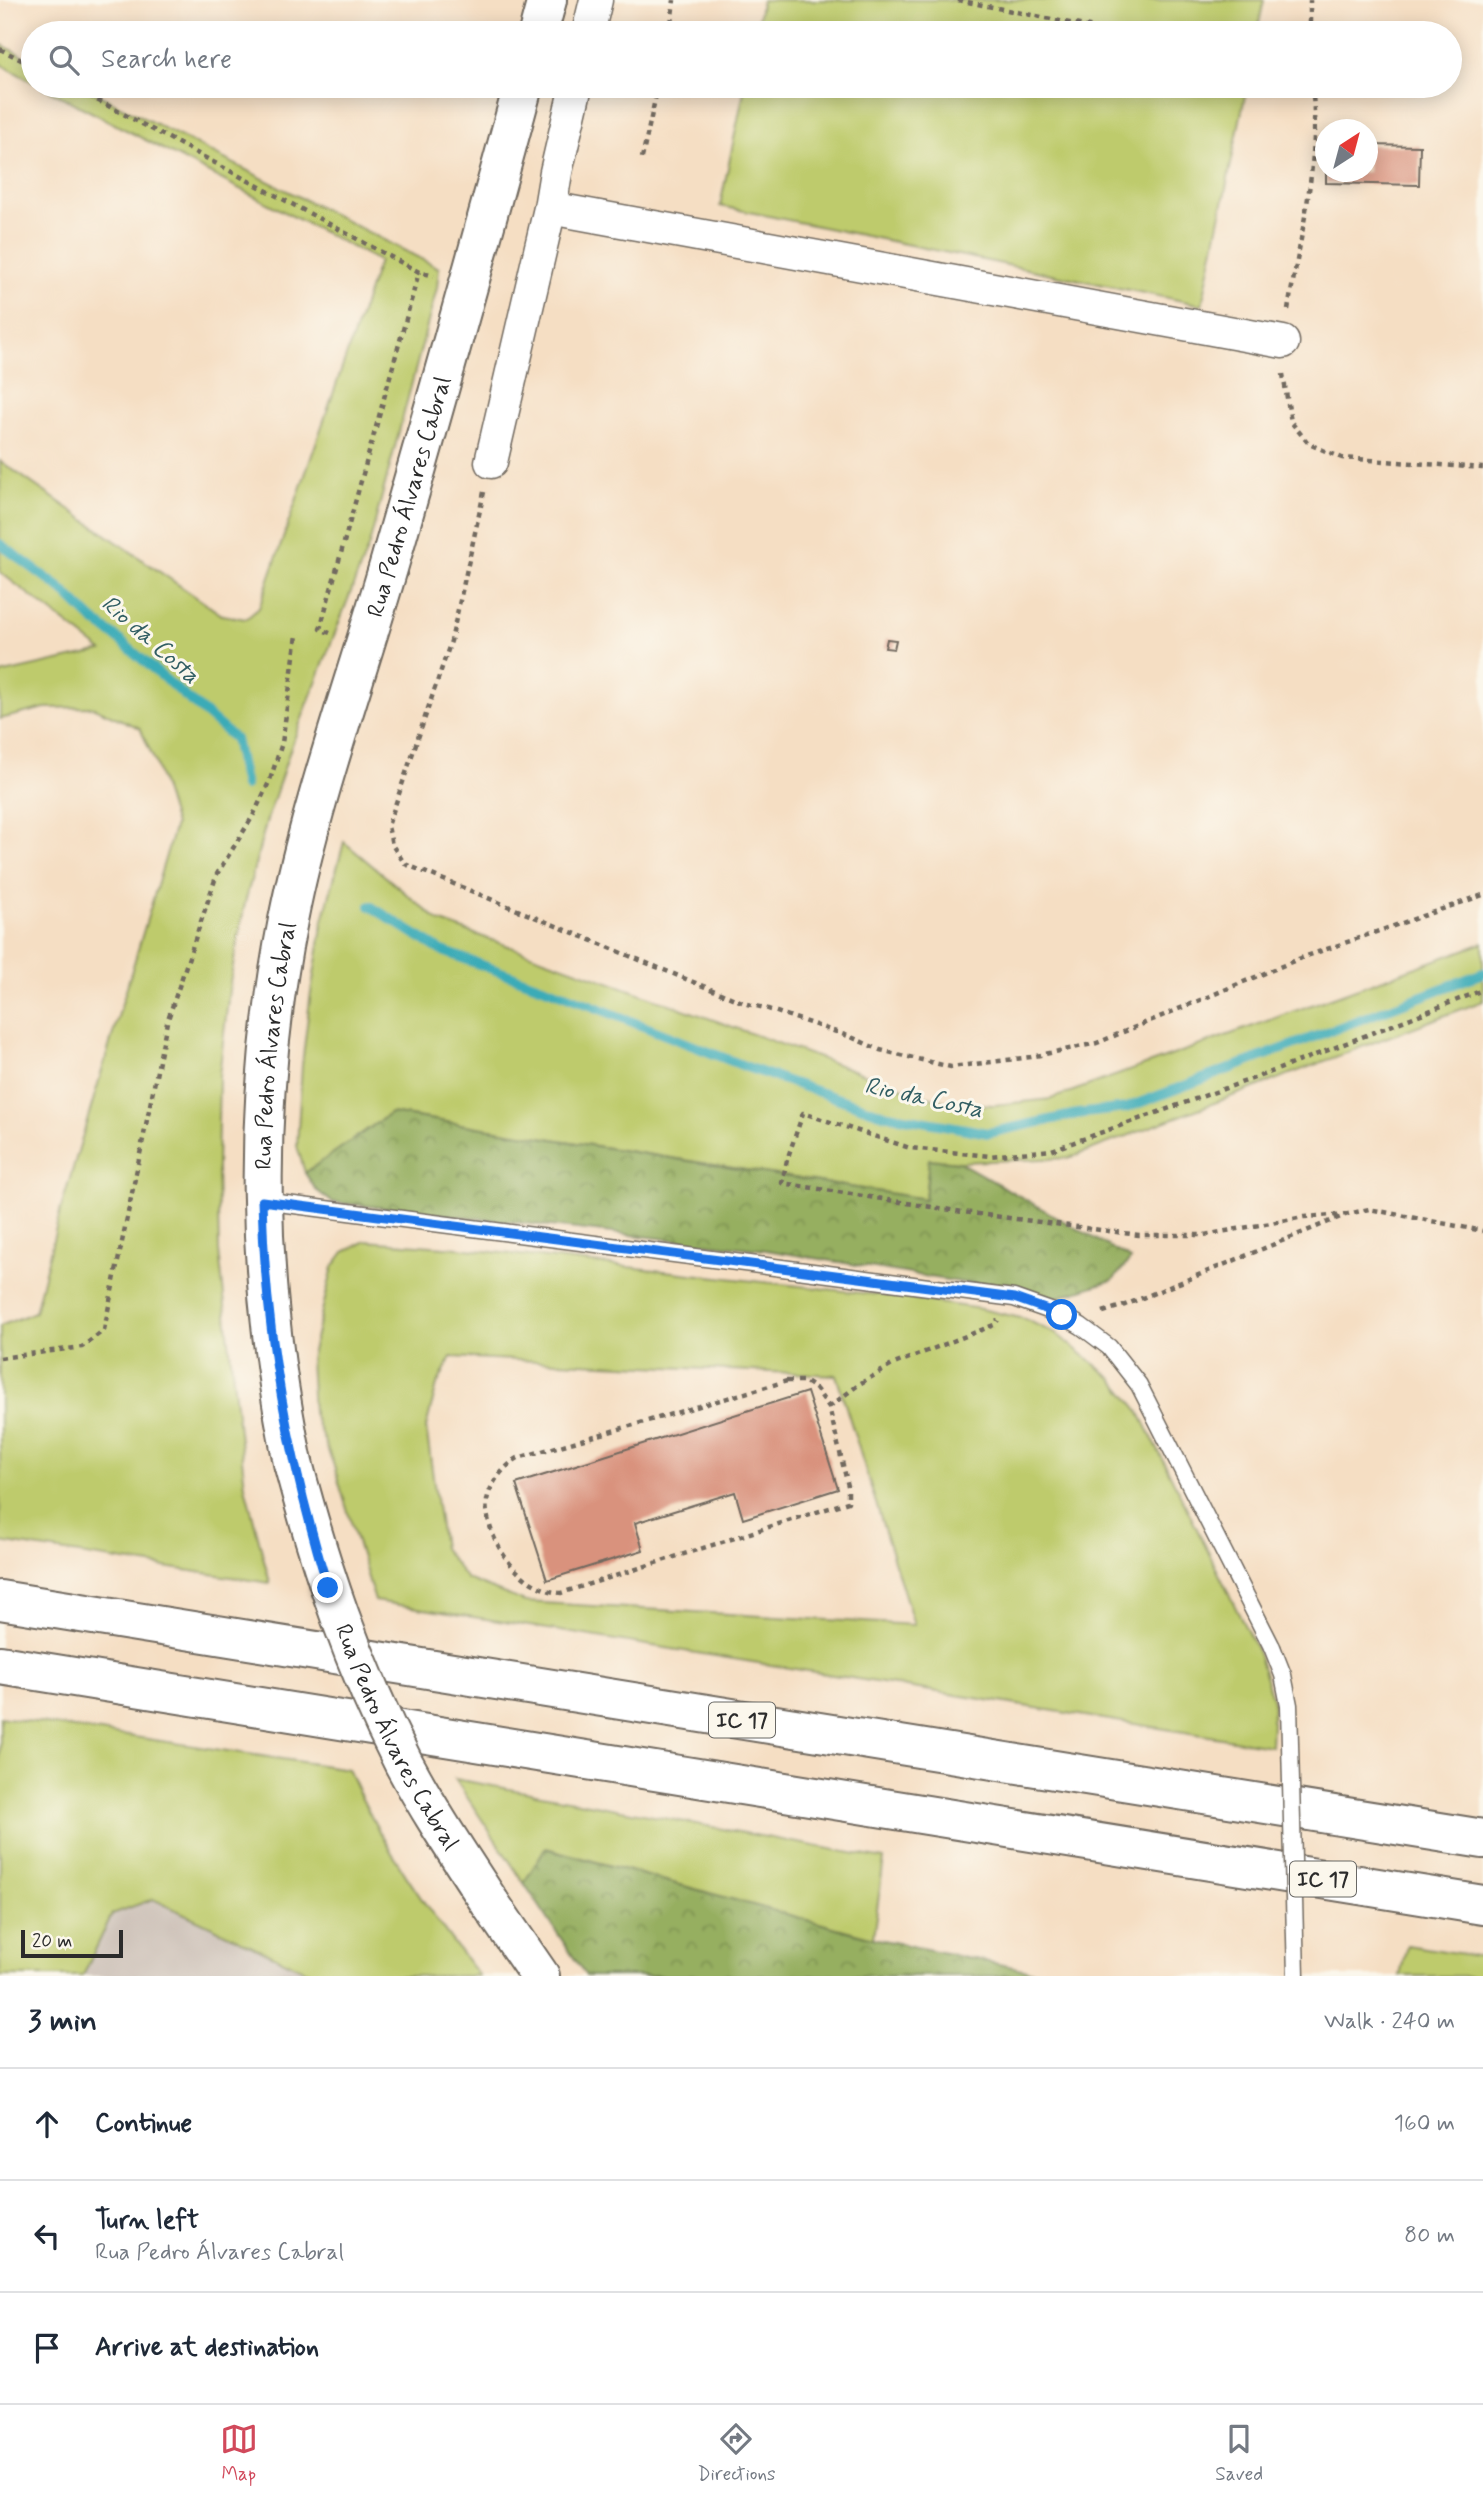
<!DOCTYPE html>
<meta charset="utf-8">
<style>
:root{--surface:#fff;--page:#f6f6f7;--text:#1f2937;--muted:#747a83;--line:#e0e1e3;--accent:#d1495b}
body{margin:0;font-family:Mynerve,sans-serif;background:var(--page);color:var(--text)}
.compass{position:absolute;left:1315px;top:119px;width:63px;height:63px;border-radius:50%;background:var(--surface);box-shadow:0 4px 18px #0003;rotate:36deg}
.scale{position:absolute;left:21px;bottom:18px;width:102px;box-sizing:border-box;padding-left:7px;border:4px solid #2b2b2b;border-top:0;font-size:19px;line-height:24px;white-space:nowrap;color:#2b2b2b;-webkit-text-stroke:5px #fbf7ec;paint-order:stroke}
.stop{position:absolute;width:21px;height:21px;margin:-16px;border:5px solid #1a73e8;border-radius:50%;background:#fff}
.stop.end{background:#1a73e8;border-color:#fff;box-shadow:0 2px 7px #0008}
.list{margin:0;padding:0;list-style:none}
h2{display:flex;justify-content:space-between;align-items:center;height:91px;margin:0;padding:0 28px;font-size:30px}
h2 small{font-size:23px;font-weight:400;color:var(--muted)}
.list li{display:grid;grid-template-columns:46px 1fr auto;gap:21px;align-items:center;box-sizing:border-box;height:112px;padding:0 28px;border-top:2px solid var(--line)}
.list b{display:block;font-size:26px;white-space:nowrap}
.list p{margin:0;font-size:23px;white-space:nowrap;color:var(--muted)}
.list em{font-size:23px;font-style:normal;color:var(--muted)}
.icon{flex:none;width:38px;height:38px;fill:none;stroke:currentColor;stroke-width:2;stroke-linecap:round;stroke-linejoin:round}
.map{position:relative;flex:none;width:1483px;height:1976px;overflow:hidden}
.search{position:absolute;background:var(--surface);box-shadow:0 4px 18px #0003;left:21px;right:21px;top:21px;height:77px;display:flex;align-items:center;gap:18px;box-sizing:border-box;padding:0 24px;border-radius:38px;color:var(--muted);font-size:26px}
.sheet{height:427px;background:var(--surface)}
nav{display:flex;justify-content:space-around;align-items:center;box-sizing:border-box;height:98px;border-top:2px solid var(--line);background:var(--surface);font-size:19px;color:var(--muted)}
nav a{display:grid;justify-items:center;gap:4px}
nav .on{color:var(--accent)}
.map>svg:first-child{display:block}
.industrial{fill:#cec2b9}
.green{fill:#becb6c;stroke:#747b4c;stroke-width:2;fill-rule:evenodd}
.forest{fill:url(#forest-crowns);stroke:#606d46;stroke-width:2}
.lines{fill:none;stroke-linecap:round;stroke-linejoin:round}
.stream{stroke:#3aabb7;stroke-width:10}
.building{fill:#d9927d}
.lane-casing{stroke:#726a60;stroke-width:19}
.street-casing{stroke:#726a60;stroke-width:35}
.secondary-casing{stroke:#726a60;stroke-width:42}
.highway-casing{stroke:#726a60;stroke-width:42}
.path{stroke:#726a60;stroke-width:4.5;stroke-dasharray:5 5;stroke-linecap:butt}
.lane{stroke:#fff;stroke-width:16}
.street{stroke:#fff;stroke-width:32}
.secondary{stroke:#fff;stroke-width:38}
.highway{stroke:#fff;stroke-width:38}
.lane-bridge-casing{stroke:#726a60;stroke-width:19;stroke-linecap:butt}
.secondary-bridge-casing{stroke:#726a60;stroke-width:42;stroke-linecap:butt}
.lane-bridge{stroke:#fff;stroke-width:16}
.secondary-bridge{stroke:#fff;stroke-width:38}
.route{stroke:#1a73e8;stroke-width:9}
.labels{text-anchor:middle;stroke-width:6;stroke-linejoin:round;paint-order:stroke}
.shield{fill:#fbf7ec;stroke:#696865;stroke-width:2}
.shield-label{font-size:21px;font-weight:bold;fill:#2b2b2b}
.street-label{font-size:23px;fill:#2b2b2b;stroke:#fbf7ec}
.water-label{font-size:24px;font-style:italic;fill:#315e63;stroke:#fbf7ec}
</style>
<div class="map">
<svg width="1483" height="1976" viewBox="0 0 1483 1976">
<defs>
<pattern id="forest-crowns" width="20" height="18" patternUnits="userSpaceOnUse" patternTransform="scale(1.75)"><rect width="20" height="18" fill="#96af60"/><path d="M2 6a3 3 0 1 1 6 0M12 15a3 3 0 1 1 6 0" fill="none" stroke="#7b8f4f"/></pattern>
</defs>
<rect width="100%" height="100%" fill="#fbf7ec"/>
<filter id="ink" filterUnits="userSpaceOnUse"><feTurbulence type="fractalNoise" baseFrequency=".0143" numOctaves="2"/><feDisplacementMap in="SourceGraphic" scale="14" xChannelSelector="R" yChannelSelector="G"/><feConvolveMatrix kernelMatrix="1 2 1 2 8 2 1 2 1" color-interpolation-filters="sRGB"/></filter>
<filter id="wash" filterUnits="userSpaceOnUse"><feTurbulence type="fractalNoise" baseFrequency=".00686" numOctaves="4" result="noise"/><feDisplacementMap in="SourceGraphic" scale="28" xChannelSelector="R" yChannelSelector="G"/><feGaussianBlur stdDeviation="1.57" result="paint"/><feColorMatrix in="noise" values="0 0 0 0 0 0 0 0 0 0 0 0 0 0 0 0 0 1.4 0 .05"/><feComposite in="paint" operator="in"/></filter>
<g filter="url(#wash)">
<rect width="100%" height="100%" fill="#f5dec3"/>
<path class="industrial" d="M153 1899 316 1976H83L112 1913Z"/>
<path class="green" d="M762 0H1264L1257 33H755Z
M0 44 33 61V82L0 64Z
M41 86H81L439 268 437 288 369 545 291 747 266 823 245 903 230 982 219 1076 217 1168 219 1251 245 1486 270 1583 0 1542V1326L35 1312 60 1212 175 825 156 764 140 728 92 707 45 708 0 719V674L102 651 0 572V461L222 615 246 619 259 608 379 261Z
M745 86H1247L1202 305 720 206Z
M344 842 439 921 908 1090 950 1103 994 1105 1051 1099 1483 943V1001L1069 1158 960 1162 929 1159 925 1199 391 1113 305 1173 297 1146 302 1065 310 999 323 920Z
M366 1241 458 1248 898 1297 981 1309 1025 1319 1058 1335 1113 1379 1139 1411 1258 1653 1273 1701 1271 1746 375 1601 333 1463 313 1413 310 1359 333 1267 344 1252ZM451 1357 836 1375 914 1625 525 1602 467 1579 443 1548 426 1427 437 1385Z
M0 1717 348 1769C381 1845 428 1911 479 1976H316L153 1899 112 1914 83 1976H0Z
M455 1779 884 1859 873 1938 546 1848 524 1883Z
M1407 1945 1483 1957V1976H1400Z"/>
<path class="forest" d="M391 1113 925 1199 929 1159 959 1162 1131 1259 1113 1280 1056 1298 766 1250 332 1202 316 1190 305 1173Z
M545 1848 873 1938 1056 1976H586L524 1883Z"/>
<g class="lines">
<path class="stream" d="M0 544 60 588 93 620 116 637 235 739 245 786
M370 906 440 950 562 994 752 1069 883 1114 988 1133 1077 1114 1126 1108 1483 973"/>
</g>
<g id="blocks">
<path class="building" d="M1368 145 1420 146 1419 185 1326 183V172H1368Z
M887 639 896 640 894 649 885 648Z
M807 1392 838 1489 743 1519 735 1492 635 1523 643 1550 547 1580 516 1484Z"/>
</g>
</g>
<g filter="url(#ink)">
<use href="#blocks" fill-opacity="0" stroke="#726a60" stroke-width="2"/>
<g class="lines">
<g class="lane-casing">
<path id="lane" d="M263 1201 1014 1298 1062 1315 1081 1326 1109 1347 1139 1385 1272 1647"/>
</g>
<g class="street-casing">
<path id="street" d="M588 33 596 0
M550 208 1283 342
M491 462 550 208 556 172 576 86"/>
</g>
<g class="secondary-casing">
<g id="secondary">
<path d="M538 33 547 0"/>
<path id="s1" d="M293 1463C255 1279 252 1104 288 920 312 799 355 682 389 565 435 405 480 246 523 86"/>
<path d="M490 1903 540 1976"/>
</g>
</g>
<g class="highway-casing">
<path id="highway" d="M0 1600 1483 1839
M0 1665 1483 1905"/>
</g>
<path class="path" d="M958 0 1119 33
M670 33 674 0
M1310 33V0
M0 49 33 66
M71 86 419 272 434 276
M642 158 658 86
M1288 310C1300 237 1321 160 1312 86
M1283 374 1291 422 1309 444 1342 458 1483 468
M484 492 451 641 388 826 392 845 405 864 747 1004 765 1008 851 1037 880 1050 951 1067 1031 1057 1097 1043 1301 958 1483 895
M330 633 320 629 419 272
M1348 1214 1304 1217 1204 1235H1139L963 1212 782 1183 787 1160 803 1113 910 1148 989 1156 1052 1150 1274 1071 1483 990
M1103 1312 1125 1305 1348 1214 1369 1209 1483 1231
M0 1358 82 1347 104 1330 167 1022 217 874 253 816 270 780 282 743 297 635
M787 1381H804L816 1389 829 1407 848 1486V1502L561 1593C522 1589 493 1550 487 1513 483 1492 501 1468 518 1458Z
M829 1407 861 1383 894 1364 994 1325 998 1320"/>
<use href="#lane" class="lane"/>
<use href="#street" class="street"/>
<use href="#secondary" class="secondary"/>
<use href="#highway" class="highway"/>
<g class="lane-bridge-casing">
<path id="lane-bridge" d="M1272 1647 1283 1675 1289 1705 1296 1976"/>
</g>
<g class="secondary-bridge-casing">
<g id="secondary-bridge">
<path id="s2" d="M293 1463C321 1569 353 1664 403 1762 429 1811 460 1857 490 1903"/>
</g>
</g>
<use href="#lane-bridge" class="lane-bridge"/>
<use href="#secondary-bridge" class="secondary-bridge"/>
</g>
</g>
<g class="lines" filter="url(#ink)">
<path class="route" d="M328 1588C289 1458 265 1337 262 1201L1014 1298 1062 1315"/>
</g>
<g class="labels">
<g class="shield">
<rect x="709" y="1702.5" width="66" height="35" rx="5"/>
<rect x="1290" y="1861.5" width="66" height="35" rx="5"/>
</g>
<g class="shield-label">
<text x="742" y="1727">IC 17</text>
<text x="1323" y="1886">IC 17</text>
</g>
<g class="street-label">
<text dy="8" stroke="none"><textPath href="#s1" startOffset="987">Rua Pedro Álvares Cabral</textPath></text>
<text dy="8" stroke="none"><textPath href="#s1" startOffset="420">Rua Pedro Álvares Cabral</textPath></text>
<text dy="8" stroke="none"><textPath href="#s2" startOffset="294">Rua Pedro Álvares Cabral</textPath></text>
</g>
<g class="water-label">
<text transform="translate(151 639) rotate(41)" y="8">Rio da Costa</text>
<text transform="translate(924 1097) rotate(12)" y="8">Rio da Costa</text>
</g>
</g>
</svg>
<svg class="compass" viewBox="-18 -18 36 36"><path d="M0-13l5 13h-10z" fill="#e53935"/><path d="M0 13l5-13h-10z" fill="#747a83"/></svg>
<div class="scale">20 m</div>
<div class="stop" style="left:1062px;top:1315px"></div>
<div class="stop end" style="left:328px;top:1588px"></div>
<div class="search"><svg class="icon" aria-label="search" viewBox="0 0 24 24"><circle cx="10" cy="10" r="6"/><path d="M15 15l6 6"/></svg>Search here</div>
</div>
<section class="sheet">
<h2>3 min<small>Walk · 240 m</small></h2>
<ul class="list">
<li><svg class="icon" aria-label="ahead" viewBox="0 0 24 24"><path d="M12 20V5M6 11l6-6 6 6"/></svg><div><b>Continue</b></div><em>160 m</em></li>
<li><svg class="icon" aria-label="left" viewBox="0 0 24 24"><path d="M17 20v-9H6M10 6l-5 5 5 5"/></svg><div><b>Turn left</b><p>Rua Pedro Álvares Cabral</p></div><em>80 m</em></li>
<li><svg class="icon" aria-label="arrive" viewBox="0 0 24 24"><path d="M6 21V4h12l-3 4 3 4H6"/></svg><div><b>Arrive at destination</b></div></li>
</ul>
</section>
<nav>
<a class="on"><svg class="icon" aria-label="map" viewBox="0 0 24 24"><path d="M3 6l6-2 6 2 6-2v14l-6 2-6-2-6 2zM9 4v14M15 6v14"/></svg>Map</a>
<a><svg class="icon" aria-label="directions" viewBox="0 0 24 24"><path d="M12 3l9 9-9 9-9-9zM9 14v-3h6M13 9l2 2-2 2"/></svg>Directions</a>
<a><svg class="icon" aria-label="saved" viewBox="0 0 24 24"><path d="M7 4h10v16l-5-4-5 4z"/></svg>Saved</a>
</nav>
